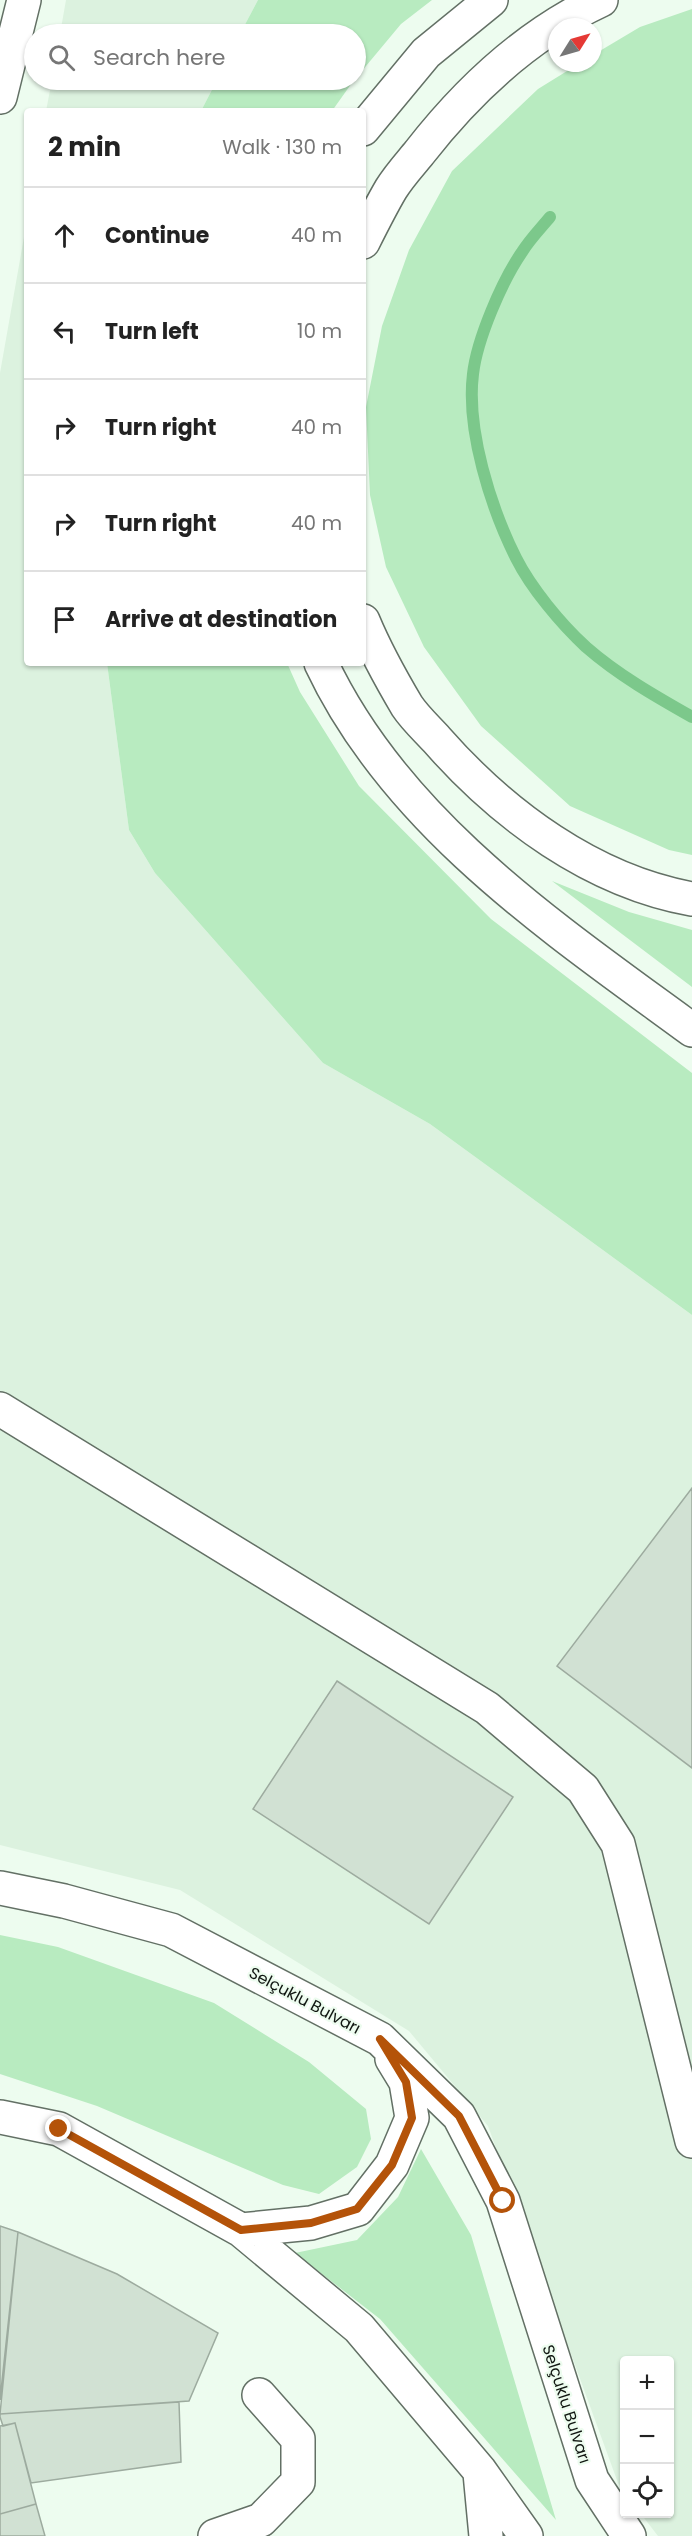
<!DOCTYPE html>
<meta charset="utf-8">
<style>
:root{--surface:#fff;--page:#f2f2f2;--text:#222;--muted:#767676;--line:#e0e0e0}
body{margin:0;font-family:Poppins,sans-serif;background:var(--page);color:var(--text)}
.controls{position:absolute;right:18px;bottom:18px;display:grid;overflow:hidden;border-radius:6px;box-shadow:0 2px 4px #0004}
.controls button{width:54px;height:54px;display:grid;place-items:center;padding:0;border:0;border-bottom:2px solid var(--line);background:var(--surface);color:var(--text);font:30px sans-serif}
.compass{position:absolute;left:548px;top:18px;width:54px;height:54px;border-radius:50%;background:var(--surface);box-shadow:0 2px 4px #0004;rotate:53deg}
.stop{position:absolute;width:18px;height:18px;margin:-14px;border:4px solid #b45309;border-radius:50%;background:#fff}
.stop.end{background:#b45309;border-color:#fff;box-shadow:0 2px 6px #0008}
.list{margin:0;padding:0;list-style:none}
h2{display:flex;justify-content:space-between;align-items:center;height:78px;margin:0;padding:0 24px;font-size:26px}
h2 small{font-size:20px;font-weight:400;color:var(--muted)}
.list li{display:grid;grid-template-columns:39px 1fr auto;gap:18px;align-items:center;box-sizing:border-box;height:96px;padding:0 24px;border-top:2px solid var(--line)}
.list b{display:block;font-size:22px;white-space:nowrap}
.list em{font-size:20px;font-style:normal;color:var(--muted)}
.icon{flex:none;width:33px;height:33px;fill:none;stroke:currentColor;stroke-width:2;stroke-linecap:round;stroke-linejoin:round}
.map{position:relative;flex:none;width:692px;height:2536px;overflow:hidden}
.search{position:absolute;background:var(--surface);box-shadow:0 2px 4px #0004;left:24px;top:24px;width:342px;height:66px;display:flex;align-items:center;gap:15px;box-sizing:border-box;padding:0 21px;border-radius:33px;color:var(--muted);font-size:22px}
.panel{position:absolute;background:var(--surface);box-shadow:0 2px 4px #0004;left:24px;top:108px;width:342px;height:558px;border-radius:6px}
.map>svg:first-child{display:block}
.built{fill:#dcf2df}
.green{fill:#b8ebc0}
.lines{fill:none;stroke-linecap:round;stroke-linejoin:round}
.stream{stroke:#7cc88b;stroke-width:12}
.building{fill:#d1e1d3;stroke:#9dab9f;stroke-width:1.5}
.minor-casing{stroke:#637065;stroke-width:36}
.major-casing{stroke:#637065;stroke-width:36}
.highway-casing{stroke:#637065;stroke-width:36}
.minor{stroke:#fff;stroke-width:33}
.major{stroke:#fff;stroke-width:33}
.highway{stroke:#fff;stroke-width:33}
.route{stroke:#b45309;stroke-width:8}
.labels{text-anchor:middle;stroke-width:4.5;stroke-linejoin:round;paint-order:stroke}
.street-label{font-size:16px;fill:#101611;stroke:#edfcef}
</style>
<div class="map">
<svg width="692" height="2536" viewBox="0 0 692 2536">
<rect width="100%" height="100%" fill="#edfcef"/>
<path class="built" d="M66 0H258L240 34H60Z
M52 80H217L201 111H46Z
M27 220V663H107L129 830 155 873 323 1063 430 1124 692 1315V2536H658L641 2514H670V2360H624V2491L618 2483 488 2126 409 2031 180 1890 0 1845V373Z"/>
<path class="green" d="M258 0H432L401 24 356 78V34H240Z
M692 9V855L669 850 570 806 481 726 424 647 386 567 370 495 366 407 382 326 409 250 452 171 538 89 580 63H593V55L640 27Z
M217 80H354L332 111H201Z
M107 663H287L300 692 359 786 491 919 692 1073V1315L430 1124 323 1063 155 873 129 830Z
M552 881 629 912 692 930V987Z
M0 1935 58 1947 214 2003 309 2062 366 2109 371 2139 357 2167 319 2194 283 2185 97 2106 0 2074Z
M421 2149 471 2235 556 2520 380 2319 295 2253 357 2240 398 2197Z"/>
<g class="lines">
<path class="stream" d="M550 217C541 228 530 239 522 252 502 281 477 339 473 374 466 430 491 508 516 558 531 588 561 624 586 647 618 675 655 696 692 717"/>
</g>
<path class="building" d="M692 1488V1768L557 1666Z
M337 1681 513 1797 429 1924 253 1809Z
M0 2226 18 2232 0 2400Z
M18 2232 117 2274 218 2333 189 2401 0 2414Z
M179 2402 181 2462 31 2483 15 2423 3 2426 0 2417V2414Z
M15 2423 36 2504 0 2514V2426Z
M36 2504 45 2536H0V2514Z"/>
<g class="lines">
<g class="minor-casing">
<path id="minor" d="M0 1409 487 1708 583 1789 618 1844 692 2141
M215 2536 261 2520 298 2482V2439L259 2395"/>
</g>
<g class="major-casing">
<path id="major" d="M0 97 24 0
M0 1888 64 1901 171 1930 380 2039 459 2116 503 2201 592 2480 629 2536
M0 2117 59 2129 241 2230 359 2328 480 2471 526 2536
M241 2230 311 2223 358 2209 392 2165 412 2118 406 2082 392 2059
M480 2473 486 2536"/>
</g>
<g class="highway-casing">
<path id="highway" d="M363 129 426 53 491 0
M363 242C372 224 381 206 391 189 399 176 410 164 419 153 468 90 528 34 601 0
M363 621C375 650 391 679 407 706 415 718 427 729 437 740 503 815 592 881 692 899
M321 663C396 823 553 928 692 1030"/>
</g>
<use href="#minor" class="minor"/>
<use href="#major" class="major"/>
<use href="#highway" class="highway"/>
</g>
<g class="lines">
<path class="route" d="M59 2129 241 2230 311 2223 357 2209 392 2165 412 2118 406 2082 380 2039 459 2116 503 2201"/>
</g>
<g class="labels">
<g class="street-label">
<text transform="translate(305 2000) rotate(28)" y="6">Selçuklu Bulvarı</text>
<text transform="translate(567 2404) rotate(72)" y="6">Selçuklu Bulvarı</text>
</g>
</g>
</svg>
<div class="controls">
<button>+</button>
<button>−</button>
<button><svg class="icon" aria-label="locate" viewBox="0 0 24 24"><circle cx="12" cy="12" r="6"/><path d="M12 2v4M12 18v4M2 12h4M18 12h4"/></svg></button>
</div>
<svg class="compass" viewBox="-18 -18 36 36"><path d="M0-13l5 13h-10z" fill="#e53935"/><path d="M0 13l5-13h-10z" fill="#767676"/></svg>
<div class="stop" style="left:503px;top:2201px"></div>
<div class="stop end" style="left:59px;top:2129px"></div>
<div class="search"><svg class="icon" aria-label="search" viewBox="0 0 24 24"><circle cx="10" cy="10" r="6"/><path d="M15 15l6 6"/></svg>Search here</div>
<section class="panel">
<h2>2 min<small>Walk · 130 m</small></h2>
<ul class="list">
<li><svg class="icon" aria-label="ahead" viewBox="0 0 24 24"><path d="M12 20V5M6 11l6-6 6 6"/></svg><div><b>Continue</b></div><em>40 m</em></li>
<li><svg class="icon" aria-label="left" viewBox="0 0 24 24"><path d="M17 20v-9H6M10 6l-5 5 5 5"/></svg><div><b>Turn left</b></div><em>10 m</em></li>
<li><svg class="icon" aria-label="right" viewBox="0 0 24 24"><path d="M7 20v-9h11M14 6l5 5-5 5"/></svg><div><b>Turn right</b></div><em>40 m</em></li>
<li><svg class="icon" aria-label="right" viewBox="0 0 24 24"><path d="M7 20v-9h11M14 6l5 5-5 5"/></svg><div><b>Turn right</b></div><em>40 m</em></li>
<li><svg class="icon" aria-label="arrive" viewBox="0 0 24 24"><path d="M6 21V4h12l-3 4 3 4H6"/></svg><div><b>Arrive at destination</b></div></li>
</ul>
</section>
</div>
